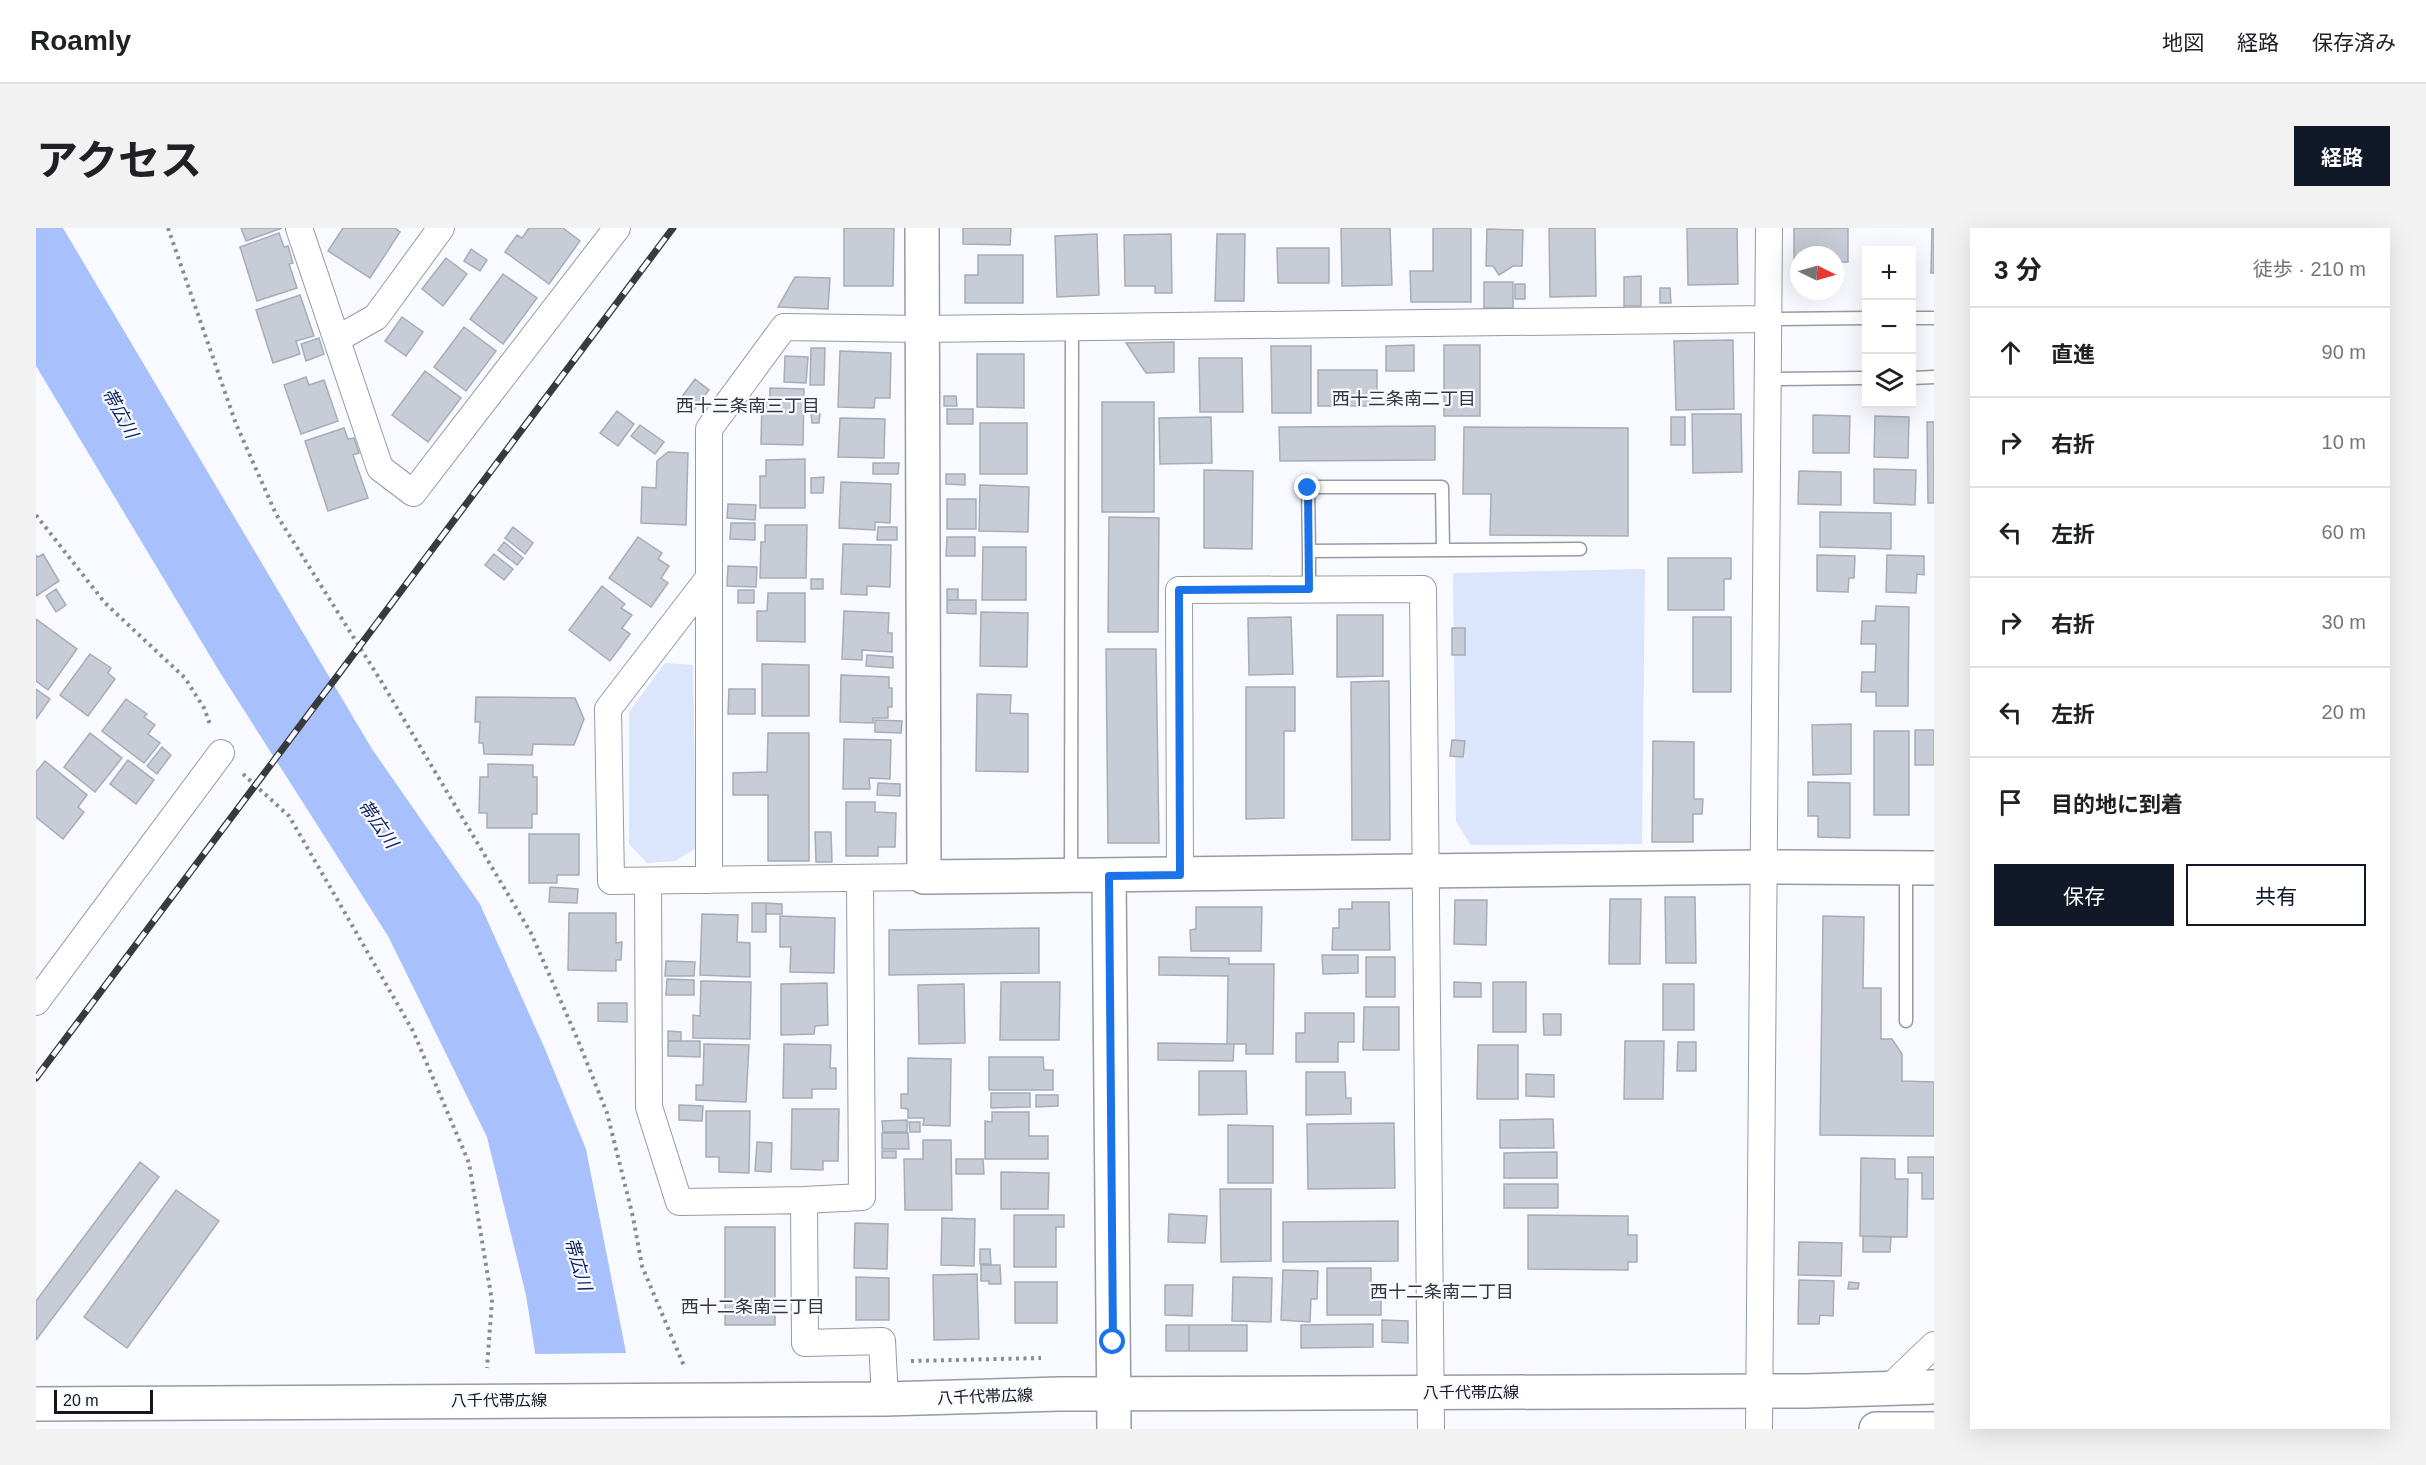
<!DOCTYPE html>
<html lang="ja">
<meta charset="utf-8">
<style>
:root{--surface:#fff;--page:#f2f2f2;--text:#202124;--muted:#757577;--line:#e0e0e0;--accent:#111827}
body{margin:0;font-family:Arial,"Noto Sans JP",sans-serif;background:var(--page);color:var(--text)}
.controls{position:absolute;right:18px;top:18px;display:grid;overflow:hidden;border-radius:0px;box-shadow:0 6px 24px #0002}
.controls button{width:54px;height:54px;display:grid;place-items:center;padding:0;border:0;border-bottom:2px solid var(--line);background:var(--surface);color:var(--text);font:30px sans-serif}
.compass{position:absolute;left:1754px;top:18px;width:54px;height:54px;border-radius:50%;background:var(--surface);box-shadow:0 6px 24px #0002;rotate:95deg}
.scale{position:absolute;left:18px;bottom:15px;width:99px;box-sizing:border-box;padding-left:6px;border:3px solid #15171b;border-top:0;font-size:16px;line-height:21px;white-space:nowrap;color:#15171b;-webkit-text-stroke:4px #f8faff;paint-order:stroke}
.stop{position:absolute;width:18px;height:18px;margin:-14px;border:4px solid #1a73e8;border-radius:50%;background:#fff}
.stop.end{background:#1a73e8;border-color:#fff;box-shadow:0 2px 6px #0008}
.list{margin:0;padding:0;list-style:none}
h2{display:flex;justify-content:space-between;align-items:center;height:78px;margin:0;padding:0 24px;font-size:26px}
h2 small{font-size:20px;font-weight:400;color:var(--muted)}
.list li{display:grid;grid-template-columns:39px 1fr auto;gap:18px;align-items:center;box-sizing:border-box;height:90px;padding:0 24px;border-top:2px solid var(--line)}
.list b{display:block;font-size:22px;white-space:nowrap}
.list em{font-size:20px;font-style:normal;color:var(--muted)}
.actions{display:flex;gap:12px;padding:18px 24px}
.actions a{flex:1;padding:14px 0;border:2px solid var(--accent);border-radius:0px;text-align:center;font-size:21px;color:var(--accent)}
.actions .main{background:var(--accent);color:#fff}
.icon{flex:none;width:33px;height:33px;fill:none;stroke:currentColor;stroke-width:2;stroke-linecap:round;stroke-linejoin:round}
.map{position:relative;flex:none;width:1898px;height:1201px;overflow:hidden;border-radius:0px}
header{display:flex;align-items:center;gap:36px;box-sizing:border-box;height:84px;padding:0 30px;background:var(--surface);border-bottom:2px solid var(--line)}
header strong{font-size:28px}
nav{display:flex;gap:33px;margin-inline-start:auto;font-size:21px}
.intro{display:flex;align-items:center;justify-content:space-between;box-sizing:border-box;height:144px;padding:0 36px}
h1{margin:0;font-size:42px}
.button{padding:15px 27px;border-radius:0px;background:var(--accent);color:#fff;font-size:21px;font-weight:700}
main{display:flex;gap:36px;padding:0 36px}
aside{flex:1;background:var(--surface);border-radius:0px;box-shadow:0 6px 24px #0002}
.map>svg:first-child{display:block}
.green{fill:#dbe5fb}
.water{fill:#a8c0fb}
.pier{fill:#f8faff}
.building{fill:#c7ccd7;stroke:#a7acb7;stroke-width:1.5}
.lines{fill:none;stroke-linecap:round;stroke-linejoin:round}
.lane-casing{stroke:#959aa5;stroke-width:15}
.street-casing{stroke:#959aa5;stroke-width:28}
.secondary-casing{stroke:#959aa5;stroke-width:36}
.path{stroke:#898b90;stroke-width:4;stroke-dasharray:3 4.5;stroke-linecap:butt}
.lane{stroke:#fff;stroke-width:12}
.street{stroke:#fff;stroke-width:26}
.secondary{stroke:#fff;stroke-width:33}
.rail-casing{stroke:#383a3e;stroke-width:7}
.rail{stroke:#f8faff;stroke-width:4.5;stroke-dasharray:14;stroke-linecap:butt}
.route{stroke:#1a73e8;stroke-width:8}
.labels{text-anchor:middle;stroke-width:4.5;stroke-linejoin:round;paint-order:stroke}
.street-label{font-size:16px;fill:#15171b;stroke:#f8faff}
.neighbourhood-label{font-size:18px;fill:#333740;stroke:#f8faff}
.water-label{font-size:18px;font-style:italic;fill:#112465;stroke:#f8faff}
</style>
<header>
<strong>Roamly</strong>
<nav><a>地図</a><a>経路</a><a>保存済み</a></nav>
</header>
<div class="intro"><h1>アクセス</h1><a class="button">経路</a></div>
<main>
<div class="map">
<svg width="1898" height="1201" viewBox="0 0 1898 1201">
<rect width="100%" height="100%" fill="#f8faff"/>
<path class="green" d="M1609 341 1606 616 1435 617 1420 594 1417 345Z
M629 435 657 437 660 620 639 633 611 635 593 616V484Z"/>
<path class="water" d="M0 0H27L336 521 444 676 509 821 550 921 605 1201H511L490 1067 451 909 352 708 183 443 0 138Z"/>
<path class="pier" d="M594 1125 608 1201H508L496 1126Z"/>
<path class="building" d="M205 0H246L210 13Z
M307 0H359L364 4 334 50 292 23Z
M493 0H527L544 13 513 56 469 24 481 7 486 10Z
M808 0H858L857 58H808Z
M927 0H975L974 17 927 16Z
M1305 0H1354L1356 57 1306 58Z
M1397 0H1435V74H1375L1374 43H1397Z
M1513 0H1559L1560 68 1514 69Z
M1651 0H1701L1702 56 1652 57Z
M1758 0H1812V34H1805V44H1799V27H1763V50H1758Z
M1896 0H1898V45H1895Z
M1451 1 1487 2 1486 38H1477L1463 47 1457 38H1450Z
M243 5 248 19 252 18 257 35 253 36 261 60 221 73 204 19Z
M1061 6 1063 67 1021 69 1019 8Z
M1135 6 1136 65H1119V58H1089L1088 7Z
M1181 6H1209L1208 73H1179Z
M1241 20H1293V55H1242Z
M435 21 451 32 444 43 428 33Z
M942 27H987V75H929V47H942Z
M410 30 431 46 407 78 386 61Z
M467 46 501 70 467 116 434 91Z
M1605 48V78H1588V49Z
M759 49 794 50 792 81 742 79Z
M1448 54H1477V80H1448Z
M1479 56H1489V71H1479Z
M1624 60H1634L1635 75H1624Z
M264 67 278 108 260 113 264 126 237 135 220 82Z
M366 89 387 104 370 128 349 113Z
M428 99 460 123 430 163 398 139Z
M283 110 288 126 270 133 265 116Z
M1697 112 1698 181 1640 182 1638 113Z
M1138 114V144L1110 145 1090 115Z
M1378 117V143H1350V118Z
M1408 117H1444V188H1408Z
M1235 118H1275V185H1236Z
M775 120H789L788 157H774Z
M804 123 855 125 854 170H839L838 180 802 179Z
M941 126H988V180L941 179Z
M749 128 772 129 770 155 748 154Z
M1163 130H1206L1207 184H1164Z
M1282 142H1341V178H1282Z
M389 143 425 170 392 214 356 187Z
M270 149 273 157 288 152 302 193 265 206 248 157Z
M659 151 673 162 655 186 641 175Z
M734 160 768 161 767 217 725 216 726 172 734 173Z
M908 168H920L921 178H908Z
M1066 174H1118V284H1066Z
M911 181H937V196H911Z
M581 183 598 196 582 218 564 205Z
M775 186H784L783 195H776Z
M1656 186H1705L1706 244 1657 245Z
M1777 187 1814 188 1813 225H1777Z
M1839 188 1873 189 1872 230 1838 229Z
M1175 189 1176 235 1124 236 1123 190Z
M1635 189H1649V217H1635Z
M804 190 849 191 848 230 802 229Z
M1891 194H1898V275H1892Z
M944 195H991V246H944Z
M604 197 628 214 619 226 595 208Z
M1399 198V232L1244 233 1243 199Z
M1428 199 1592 200V308L1454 307 1455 266H1427Z
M308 200 312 211 318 210 323 225 317 227 332 270 292 283 269 213Z
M632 224 652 225 650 297 605 295 606 259 620 260 621 233Z
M769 231V280H724V248H730V232Z
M837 235H863L862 246H837Z
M1838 241 1880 242 1879 277 1838 275Z
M1168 242 1217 243 1216 321 1168 320Z
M1763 243 1805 244V277L1762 276Z
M910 246H929V257L910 256Z
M788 249 787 265H775V250Z
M805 254 855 256 854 295 839 294V302L803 300Z
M944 257 993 259 992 304 943 303Z
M911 271H940V301H911Z
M692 276 720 277 719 292 691 290Z
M1784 284 1855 285V321L1784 319Z
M1073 289 1123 290 1122 404H1072Z
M695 295H719V312L694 311Z
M729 297H771L770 350H724L725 314H729Z
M477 299 497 315 489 326 469 310Z
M842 299H861V312H841Z
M602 309 626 325 622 331 633 338 625 350 632 355 615 379 573 350Z
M911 309H939V328H910Z
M468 314 487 330 481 337 462 322Z
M807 316 855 317 854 359 831 358V367L805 366Z
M947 319H990V372H946Z
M7 326 23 353 0 368V327L2 329Z
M458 326 477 341 468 352 449 337Z
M1781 327 1819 328 1818 350H1813L1812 364 1781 363Z
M1851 327 1888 328V347L1881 346 1880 365 1850 364Z
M1632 330H1695V351H1688V382H1632Z
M692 338 721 339 720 359 691 358Z
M775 351H787V361H775Z
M566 358 589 376 585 380 596 387 586 400 594 406 574 433 533 402Z
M20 361 30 377 20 384 10 368Z
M911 361H922V372H911Z
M702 362H718V375H702Z
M732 365H769V414L721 413V383H731Z
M911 372H940V386L911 385Z
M1840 378 1873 379 1872 478H1840V464H1825L1826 444H1839L1840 416H1825L1826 393H1839Z
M808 383 853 385 852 405H856V424L826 422V432L806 431Z
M945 384 992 385 991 439 944 438Z
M1301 387H1347V448L1301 449Z
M1255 389 1257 446 1213 447 1212 390Z
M1657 389H1695V464H1657Z
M0 391 41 421 12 462 0 453Z
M1416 400H1429V427H1416Z
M1070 421H1120L1123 615H1072Z
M54 426 75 440 72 445 79 451 52 488 24 467Z
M831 427 857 429V440L830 438Z
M726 436 773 437V488H726Z
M805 447 853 449V460H856V479H852V490H837V495L804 494Z
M1353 453 1354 612H1316L1315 454Z
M1210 459H1259V503H1248V590L1210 591Z
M0 461 14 471 0 491Z
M693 461H719V486H692Z
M941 466 975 467 974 485 992 486V544L940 543Z
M440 469 539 470 548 491 538 517 497 516 496 527 448 526 447 515H443L444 494H439Z
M90 471 111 486 108 489 119 497 112 506 124 515 108 535 66 503Z
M839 492 866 493 865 505 839 504Z
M1815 496V546L1777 547 1776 497Z
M1879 502H1898V537H1879Z
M1838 503H1873V587H1838Z
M54 505 86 530 59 564 28 539Z
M732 505H773V633H732V567H697V545L731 544Z
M808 511 855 512 854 551 833 550 834 561H807Z
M1416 512 1429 513 1427 529 1414 528Z
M1617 513 1658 514V571H1667L1666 586H1657V614H1616Z
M126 519 135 527 121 546 111 538Z
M92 532 118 552 100 576 74 556Z
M9 533 51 567 42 579 48 584 27 611 0 589V544Z
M452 536 497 537V549H501V586H496V600H451V585H443L444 549H452Z
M1772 554 1814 555V610L1782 609V588H1772Z
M842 555 864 556V568L841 567Z
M810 574H839V584L860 585 859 619H842V628H810Z
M779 604H795L796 634H780Z
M493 606H543V647H521V655H493Z
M514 659 542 661 541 675 513 674Z
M1629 669H1659L1660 735H1630Z
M1574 671H1605L1604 736H1573Z
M1419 672H1451L1450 717 1418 716Z
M1316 674H1353L1354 722H1296L1297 700H1303V681H1316Z
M716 675H730V704H716Z
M730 675 746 676V686H730Z
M1160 679H1226L1225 723H1155L1154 702 1160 701Z
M533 685H580V715L586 714 585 732H580V743L532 742Z
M666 686 702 687 701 714 714 715V749L664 747Z
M744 688 799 690 798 745 754 744 755 719H744Z
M1787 688 1828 689 1827 760H1845V811H1856L1866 826V853L1898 854V908L1784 907Z
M1003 700V745L853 747V702Z
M1286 727H1322V745L1287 746Z
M1123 729 1193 730V736H1238L1237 826H1210V816H1191L1192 748 1123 747Z
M1330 729H1359V769H1330Z
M630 733 659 734 658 748H629Z
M631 751 658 752V767H630Z
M665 753 715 754 714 811 657 810V787L664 788Z
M965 754H1024L1023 812H964Z
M1418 754 1445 755V769H1418Z
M1457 754H1490V804H1457Z
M791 755 792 797 779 798 778 806 745 807V756Z
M928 756 929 815 883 816 882 757Z
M1627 756H1658V802H1627Z
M562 775H591V794L562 793Z
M1328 779H1363V822H1327Z
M1269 785H1318V814H1302V834H1260V805H1269Z
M1507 786H1525V807H1508Z
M632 803 645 804V813H632Z
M632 813H664V829L632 828Z
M1589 813H1628L1627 871H1588Z
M1642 814H1660V843H1641Z
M1122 815 1198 816 1197 833 1122 832Z
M668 816 713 817 710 874 660 872V857H667Z
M748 816 795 817 794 840H800V861H776V870H747Z
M1442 817H1482V871H1441Z
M953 829H1007L1008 842H1017V862H953Z
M872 830 915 831 914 898 887 897 888 890H872V881L865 880V866H872Z
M1163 843H1210L1211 886 1163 887Z
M1270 844H1309L1310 870H1315V886L1270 887Z
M1490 846 1518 847V869L1490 868Z
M955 865H994V879L955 880Z
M1000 867H1022V878L1000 879Z
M643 877 667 878 666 893 643 892Z
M756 881H803L802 933H787V942L755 941Z
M670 883H714L713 945 683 944V929H670Z
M956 884H993V908H1012V931H949V893L956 894Z
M1517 891 1518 920H1464V892Z
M871 892V904H847L846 893Z
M873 894H884V904H874Z
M1358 895 1359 960 1272 961 1271 896Z
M1192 897 1237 898V955H1192Z
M846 905H872L873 921H846Z
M887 912H915L916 982H869L868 931H887Z
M721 914 736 915 735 944 719 943Z
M846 923H860V930H846Z
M1521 924V950H1468V925Z
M1872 929H1898V971H1886V945H1872Z
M1825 930 1859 931V951H1872L1871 1009 1824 1008Z
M920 931H947L948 946H920Z
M104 934 123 949 0 1112V1073Z
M965 944 1013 945 1012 981H965Z
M1468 956H1522V980H1468Z
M1184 961H1235V1033L1185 1034Z
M140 962 183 993 91 1120 48 1089Z
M1133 986 1171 988 1169 1015 1132 1014Z
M978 987H1028V999H1020V1039H978Z
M1492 987 1592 988V1007H1601V1034H1592V1042L1492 1041Z
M906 990 939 991 938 1038 905 1037Z
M1362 993V1033L1247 1034V994Z
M819 995 852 996 851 1041 818 1040Z
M689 999H739V1097H689Z
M1827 1008 1855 1009 1854 1024H1827Z
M1763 1014 1806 1015 1805 1048 1762 1047Z
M944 1021H954L955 1036H944Z
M945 1037H964L965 1056H953V1053H945Z
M1291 1040H1335V1065H1345V1087H1291Z
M1247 1042 1282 1043 1281 1071H1275L1274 1094 1245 1092Z
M941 1046 943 1111 898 1112 897 1047Z
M820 1049 853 1050V1092H820Z
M1197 1049 1236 1050 1235 1094 1196 1093Z
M1763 1052 1798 1053 1797 1088 1784 1087 1783 1096H1762Z
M979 1054H1021V1095H979Z
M1813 1054 1823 1055 1822 1061H1812Z
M1129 1057H1157L1156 1088 1129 1087Z
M1346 1092 1372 1093V1115L1346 1114Z
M1337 1096V1119L1265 1120V1097Z
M1130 1097H1153V1123H1130Z
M1153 1097H1211V1123H1153Z"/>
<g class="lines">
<g class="lane-casing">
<path id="lane" d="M1876 90H1898
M1733 91 1830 90
M1876 150 1898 149
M1733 151 1830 150
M1273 323 1272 259H1406L1407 322
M1273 361V323L1544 321
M1870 641V793
M1035 647 1036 99"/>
</g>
<g class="street-casing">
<path id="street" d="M263 0 344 240 377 265 581 0
M301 111 340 89 405 0
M672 351 572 481 575 653 888 649
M1144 647 1143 362 1387 361 1395 1201
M824 650 826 969 768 972 769 1115 846 1113 849 1171
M673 652V201L748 99 885 101 1733 91
M612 653 613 879 643 974 768 972
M0 774 185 525
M1853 1160 1898 1117
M1723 1201 1733 0"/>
</g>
<g class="secondary-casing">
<path id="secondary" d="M886 0 888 649 1726 639 1898 640
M1073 647 1078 1201
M0 1176 849 1171 1023 1166 1770 1163 1898 1159
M1840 1201H1898"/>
</g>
<path class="path" d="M132 0 200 196 240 286 345 453 495 705 541 810 571 885 597 989 606 1038 648 1138
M0 287 69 375 149 450 168 480 175 499
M207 546 253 588 377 803 433 935 456 1073 451 1140
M875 1133 1005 1130"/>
<use href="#lane" class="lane"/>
<use href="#street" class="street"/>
<use href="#secondary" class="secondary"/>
<g class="rail-casing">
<path id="rail" d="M0 850 637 0"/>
</g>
<use href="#rail" class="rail"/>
</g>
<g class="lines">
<path class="route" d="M1077 1114 1073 648 1144 647 1143 362 1273 361 1272 260"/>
</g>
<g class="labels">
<g class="street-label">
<text x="1435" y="1170">八千代帯広線</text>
<text transform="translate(949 1168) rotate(-2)" y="6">八千代帯広線</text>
<text x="463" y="1178">八千代帯広線</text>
</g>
<g class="neighbourhood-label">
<text x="1368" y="177">西十三条南二丁目</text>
<text x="712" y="184">西十三条南三丁目</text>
<text x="1406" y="1070">西十二条南二丁目</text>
<text x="717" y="1085">西十二条南三丁目</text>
</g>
<g class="water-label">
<text transform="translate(84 185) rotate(61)" y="6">帯広川</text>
<text transform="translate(342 596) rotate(55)" y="6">帯広川</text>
<text transform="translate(542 1036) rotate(74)" y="6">帯広川</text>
</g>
</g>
</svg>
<div class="controls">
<button>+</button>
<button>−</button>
<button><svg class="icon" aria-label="layers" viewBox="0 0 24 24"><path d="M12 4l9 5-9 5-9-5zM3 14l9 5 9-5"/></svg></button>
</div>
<svg class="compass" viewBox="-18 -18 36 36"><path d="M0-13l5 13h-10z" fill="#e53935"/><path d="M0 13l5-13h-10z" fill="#757577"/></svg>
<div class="scale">20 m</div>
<div class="stop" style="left:1077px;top:1114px"></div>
<div class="stop end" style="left:1272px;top:260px"></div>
</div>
<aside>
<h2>3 分<small>徒歩 · 210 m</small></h2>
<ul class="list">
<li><svg class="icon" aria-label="ahead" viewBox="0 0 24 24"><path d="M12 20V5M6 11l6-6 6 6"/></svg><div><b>直進</b></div><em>90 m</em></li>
<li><svg class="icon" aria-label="right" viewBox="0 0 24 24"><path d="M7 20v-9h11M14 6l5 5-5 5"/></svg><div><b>右折</b></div><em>10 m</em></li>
<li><svg class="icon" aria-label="left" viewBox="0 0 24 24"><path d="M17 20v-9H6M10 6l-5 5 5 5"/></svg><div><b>左折</b></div><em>60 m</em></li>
<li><svg class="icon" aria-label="right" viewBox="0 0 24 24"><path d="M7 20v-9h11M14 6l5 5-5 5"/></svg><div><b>右折</b></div><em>30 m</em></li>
<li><svg class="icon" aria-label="left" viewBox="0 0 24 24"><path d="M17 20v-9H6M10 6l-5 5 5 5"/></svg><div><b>左折</b></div><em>20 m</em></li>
<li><svg class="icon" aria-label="arrive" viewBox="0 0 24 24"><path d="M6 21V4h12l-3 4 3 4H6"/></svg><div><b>目的地に到着</b></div></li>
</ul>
<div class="actions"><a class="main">保存</a><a>共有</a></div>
</aside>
</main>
